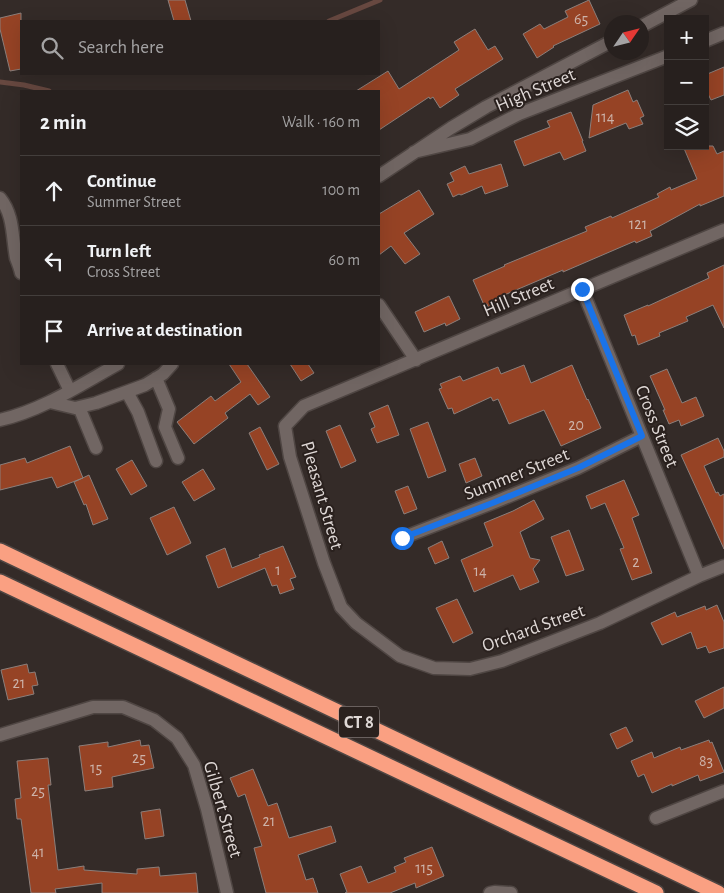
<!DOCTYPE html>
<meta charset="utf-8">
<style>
:root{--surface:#27201e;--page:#332d2b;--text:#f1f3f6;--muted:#a4a3a4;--line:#433e3c}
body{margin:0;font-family:"Alegreya Sans",sans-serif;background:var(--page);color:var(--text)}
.controls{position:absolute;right:15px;top:15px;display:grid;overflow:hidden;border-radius:0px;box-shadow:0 5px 20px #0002}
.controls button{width:45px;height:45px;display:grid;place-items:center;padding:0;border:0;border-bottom:1px solid var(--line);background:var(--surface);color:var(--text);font:25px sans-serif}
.compass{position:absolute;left:604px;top:15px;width:45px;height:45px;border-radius:50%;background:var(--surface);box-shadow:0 5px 20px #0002;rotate:55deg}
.stop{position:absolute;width:15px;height:15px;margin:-11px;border:4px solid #1a73e8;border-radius:50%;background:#fff}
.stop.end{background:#1a73e8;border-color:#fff;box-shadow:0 1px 5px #0008}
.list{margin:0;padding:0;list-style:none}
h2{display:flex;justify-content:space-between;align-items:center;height:65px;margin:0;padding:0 20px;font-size:21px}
h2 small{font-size:16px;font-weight:400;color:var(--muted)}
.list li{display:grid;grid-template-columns:32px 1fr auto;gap:15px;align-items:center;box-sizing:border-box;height:70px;padding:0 20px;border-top:1px solid var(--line)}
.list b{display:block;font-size:19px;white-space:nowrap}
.list p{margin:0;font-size:16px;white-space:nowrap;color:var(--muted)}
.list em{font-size:16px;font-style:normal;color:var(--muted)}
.icon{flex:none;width:28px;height:28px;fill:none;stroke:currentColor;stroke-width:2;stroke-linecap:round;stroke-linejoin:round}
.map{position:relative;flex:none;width:724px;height:893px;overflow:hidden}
.search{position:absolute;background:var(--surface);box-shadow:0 5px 20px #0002;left:20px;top:20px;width:360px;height:55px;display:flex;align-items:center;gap:12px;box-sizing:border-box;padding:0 18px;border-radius:0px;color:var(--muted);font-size:19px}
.panel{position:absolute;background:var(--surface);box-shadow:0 5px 20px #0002;left:20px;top:90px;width:360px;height:275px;border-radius:0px}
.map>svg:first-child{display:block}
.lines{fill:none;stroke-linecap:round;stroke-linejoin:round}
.stream{stroke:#674840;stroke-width:5}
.building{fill:#964325;stroke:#8b7f7b}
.minor-casing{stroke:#4f4643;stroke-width:15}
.highway-casing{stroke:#4f4643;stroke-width:18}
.minor{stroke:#716663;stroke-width:12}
.highway{stroke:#faa082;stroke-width:15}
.route{stroke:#1a73e8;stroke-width:6}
.labels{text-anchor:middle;stroke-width:4;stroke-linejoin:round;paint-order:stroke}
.number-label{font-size:16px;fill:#cdb3aa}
.shield{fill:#2a211e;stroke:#a9a19f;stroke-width:1}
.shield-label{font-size:18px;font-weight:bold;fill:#dfd8d6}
.street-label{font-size:19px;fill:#dfd8d6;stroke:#2a211e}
</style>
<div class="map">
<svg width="724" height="893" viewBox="0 0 724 893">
<rect width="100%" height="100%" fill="#342b28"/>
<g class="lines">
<path class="stream" d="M329 21 380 0
M0 82 24 85 49 91"/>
</g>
<path class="building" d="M168 0H185L191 21H174Z
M589 0 600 24 553 46 554 47 537 58 523 34 540 24 544 29 568 17 565 11Z
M21 13V69L10 71 0 29V18Z
M475 29 488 50 495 46 503 59 455 89 459 95 440 108 433 97 430 99 429 97 379 130V91H356L388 71 399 89 459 50 454 42Z
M724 67V95L711 100 705 88V75Z
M628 90 633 102 637 100 644 116 640 118 643 124 629 129 626 123 589 138 593 105Z
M571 112 583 141H582L586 151 564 160 560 152 524 166 514 141 550 127 547 121Z
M683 146H713L717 154 724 151V196L700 206V204L656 228 650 231 652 236 636 243 635 241 563 272V270L502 296 504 300 488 307 487 304 484 305 473 280 505 266 504 265 587 231 585 227 611 216 612 218 659 197 657 194 670 187 671 190 697 179Z
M501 164 508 186 485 194 482 186 461 195 459 194 453 197 447 184 454 181 450 173 465 166 469 174Z
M419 190 434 214 404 233 420 254 405 264 391 246 379 255V214Z
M724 265V328L713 305 686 317 688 321 659 333 660 336 638 345 635 335 632 336 624 315 648 305V306L709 278 707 273Z
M449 296 460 319 446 326 445 323 424 332 415 312Z
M229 364H247L270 397 258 405 250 394 225 413 228 418 194 444 177 422 211 396 215 401 241 382Z
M290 364H308L314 373 301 381Z
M524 365 531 383 572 365 587 400 588 399 601 428 561 446 544 410 509 424 498 399 493 401 491 397 454 414 452 408 448 409 439 389 442 388 440 384 460 376 463 381 498 367 501 374Z
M667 369 682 403 696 397 704 416 681 426 679 420 669 424 663 410H665L650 376Z
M388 405 399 435 377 443 371 429 375 427 369 413Z
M428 422 446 471 428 478 410 429Z
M340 425 356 461 341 468 326 431Z
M260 427 279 464 267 470 249 433Z
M718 438 724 451V457L704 466 716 493 718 492 720 496 724 494V549L681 455Z
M70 446 83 478 57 488 52 477 0 490V465L25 458 27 463Z
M475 458 482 476 466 483 459 464Z
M132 460 147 486 131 495 116 469Z
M203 469 215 489 194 501 182 482Z
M89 475 108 519 93 525 86 504 84 505 74 482Z
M624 480 639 515 632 518 652 573 632 580 620 549 624 548 605 503 591 509 586 496Z
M408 486 417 509 404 514 395 491Z
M534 500 544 519 520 532 530 558 540 560 533 569 539 582 520 590 513 575 474 592 461 560 493 546 484 523 513 511Z
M174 507 191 543 167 555 150 518Z
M569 530 584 570 566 576 551 537Z
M442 541 449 558 435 564 428 548Z
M283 546 296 577 290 579 294 589 280 594 277 585 272 586 265 568 218 588 206 556 225 548 232 568 260 557 259 555Z
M457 599 473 633 453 643 436 608Z
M717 605 724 622V648L709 653 706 646 697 649 691 632 662 645 651 623 675 612 677 617 705 606 706 610Z
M27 664 29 673 35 672 38 685 32 686 34 694 8 700 1 670Z
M724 687V708L704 718 695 701Z
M626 727 633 741 617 749 610 734Z
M140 740 141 746 149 745 154 768 112 777 113 787 85 791 79 746 108 742V747Z
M709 740 710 743 712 742 724 772 700 781 698 775 672 786V784L652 793 644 774 638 777 631 761 652 752 654 758 680 747 681 750Z
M48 758 51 785H48L58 870 84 866V870L137 874V869L159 867 160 876 196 873 198 893H102V883L55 889 56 893H31L21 819H17L15 799 21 798 17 761Z
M253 769 268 806 277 803 289 838 331 826 336 842 298 855 306 880 313 878 318 893H266L254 848 262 846 245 794 238 797 230 778Z
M160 809 164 836 145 839 141 812Z
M432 847 444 876 416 888 415 883 390 893H345L347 892 340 874 361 866 368 883 396 872 394 867 406 862 404 858Z"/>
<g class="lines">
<g class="minor-casing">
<path id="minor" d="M642 26 691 0
M705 41 724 33
M414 152 470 139 519 114 668 56
M379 176 451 128 486 107 612 41
M0 198C14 215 12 237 16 258 18 263 20 268 21 273
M724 230 304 406 285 426 290 457 324 563 341 607 356 623 400 656 434 668 470 669 502 661 600 623 699 576 724 566
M582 289 699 576
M379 305 416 360
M57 364 70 391
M156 378 169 409 165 427 178 458
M127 392 138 412 156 461
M50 402 75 408 96 403 145 385 163 374 172 364
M79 407 96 448
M0 420C43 410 80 385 118 364
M402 538 495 502 578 468 642 436
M0 735 93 707H123L154 720 177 738 194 765 207 809 227 893
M656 818 724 791
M490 893 495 892 511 893"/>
</g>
<g class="highway-casing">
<path id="highway" d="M0 551 718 893
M0 582 656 893"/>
</g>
<use href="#minor" class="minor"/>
<use href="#highway" class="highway"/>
</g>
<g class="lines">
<path class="route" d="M402 538 495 502 578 468 642 436 582 289"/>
</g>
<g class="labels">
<g class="number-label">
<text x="581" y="24">65</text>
<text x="605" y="122">114</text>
<text x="638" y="229">121</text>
<text x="576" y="430">20</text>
<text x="636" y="567">2</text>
<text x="278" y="575">1</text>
<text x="480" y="576">14</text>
<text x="19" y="688">21</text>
<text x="139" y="763">25</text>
<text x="706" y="766">83</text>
<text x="96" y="773">15</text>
<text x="38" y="796">25</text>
<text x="269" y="826">21</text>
<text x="38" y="857">41</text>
<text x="424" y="873">115</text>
</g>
<rect class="shield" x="339" y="706.5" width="40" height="31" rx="4"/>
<g class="shield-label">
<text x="359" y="728">CT 8</text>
</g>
<g class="street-label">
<text transform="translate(535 89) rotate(-23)" y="7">High Street</text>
<text transform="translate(518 296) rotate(-23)" y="7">Hill Street</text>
<text transform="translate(658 426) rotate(68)" y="7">Cross Street</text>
<text transform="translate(516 473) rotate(-22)" y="7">Summer Street</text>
<text transform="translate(323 495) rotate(74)" y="7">Pleasant Street</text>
<text transform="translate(533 627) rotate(-20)" y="7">Orchard Street</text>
<text transform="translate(224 809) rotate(74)" y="7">Gilbert Street</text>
</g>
</g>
</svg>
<div class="controls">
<button>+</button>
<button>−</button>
<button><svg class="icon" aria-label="layers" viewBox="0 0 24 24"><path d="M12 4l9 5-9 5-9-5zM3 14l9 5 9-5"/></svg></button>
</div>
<svg class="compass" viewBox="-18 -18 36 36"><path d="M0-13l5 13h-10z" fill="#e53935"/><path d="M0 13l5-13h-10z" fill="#a4a3a4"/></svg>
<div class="stop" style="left:402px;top:538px"></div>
<div class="stop end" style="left:582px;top:289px"></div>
<div class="search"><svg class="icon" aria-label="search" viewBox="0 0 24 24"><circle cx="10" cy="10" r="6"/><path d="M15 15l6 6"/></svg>Search here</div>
<section class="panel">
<h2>2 min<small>Walk · 160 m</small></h2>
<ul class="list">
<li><svg class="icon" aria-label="ahead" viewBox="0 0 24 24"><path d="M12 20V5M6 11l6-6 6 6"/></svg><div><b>Continue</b><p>Summer Street</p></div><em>100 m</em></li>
<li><svg class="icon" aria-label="left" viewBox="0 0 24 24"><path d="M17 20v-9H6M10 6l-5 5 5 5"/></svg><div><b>Turn left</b><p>Cross Street</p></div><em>60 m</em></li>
<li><svg class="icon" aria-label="arrive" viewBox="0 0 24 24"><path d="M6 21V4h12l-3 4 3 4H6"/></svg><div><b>Arrive at destination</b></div></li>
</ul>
</section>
</div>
